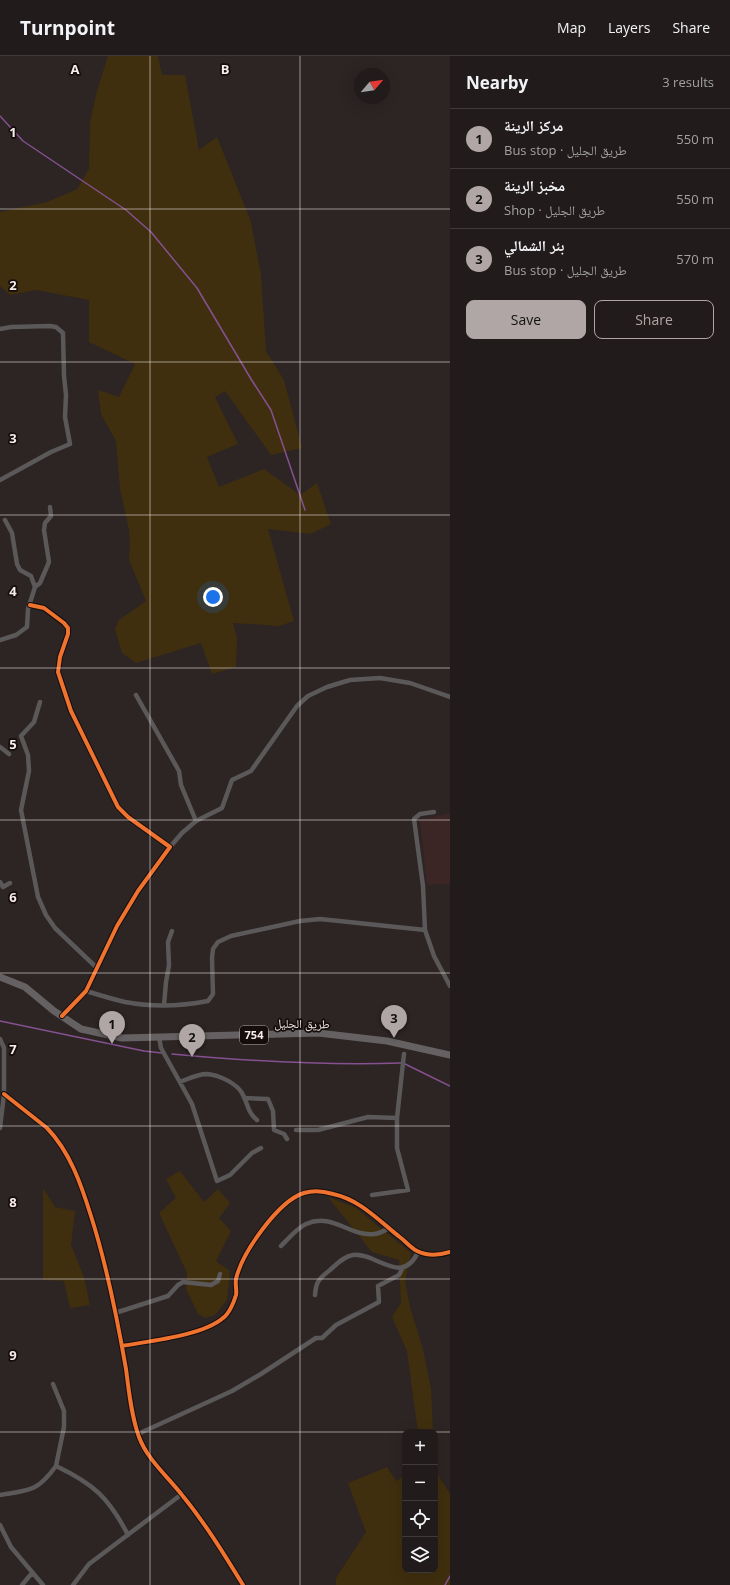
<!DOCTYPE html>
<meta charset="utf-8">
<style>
:root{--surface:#221b1b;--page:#2a2424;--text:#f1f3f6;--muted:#a2a1a3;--line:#3f393a;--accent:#b1a6a6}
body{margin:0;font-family:"Open Sans","Noto Naskh Arabic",sans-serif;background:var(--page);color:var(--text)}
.controls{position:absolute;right:12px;bottom:12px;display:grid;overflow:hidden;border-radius:8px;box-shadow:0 4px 16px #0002}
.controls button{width:36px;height:36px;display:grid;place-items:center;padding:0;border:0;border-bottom:1px solid var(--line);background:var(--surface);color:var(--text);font:20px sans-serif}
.compass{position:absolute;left:354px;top:12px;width:36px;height:36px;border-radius:50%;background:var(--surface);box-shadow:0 4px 16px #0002;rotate:61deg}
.you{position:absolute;left:213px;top:541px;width:14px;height:14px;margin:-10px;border:3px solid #fff;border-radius:50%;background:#1a73e8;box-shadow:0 0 0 6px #1a73e833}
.badge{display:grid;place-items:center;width:26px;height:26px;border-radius:50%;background:var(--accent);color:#111;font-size:13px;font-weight:700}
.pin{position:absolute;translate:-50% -33px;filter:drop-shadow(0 1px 2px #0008)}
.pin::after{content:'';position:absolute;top:21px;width:14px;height:12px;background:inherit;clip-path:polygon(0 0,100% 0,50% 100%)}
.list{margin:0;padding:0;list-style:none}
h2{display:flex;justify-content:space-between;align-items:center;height:52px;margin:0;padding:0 16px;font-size:17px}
h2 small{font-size:13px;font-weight:400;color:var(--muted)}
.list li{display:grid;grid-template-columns:26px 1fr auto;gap:12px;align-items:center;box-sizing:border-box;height:60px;padding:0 16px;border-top:1px solid var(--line)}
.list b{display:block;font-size:15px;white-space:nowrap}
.list p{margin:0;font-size:13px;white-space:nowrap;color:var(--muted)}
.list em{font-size:13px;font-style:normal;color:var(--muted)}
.actions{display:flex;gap:8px;padding:12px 16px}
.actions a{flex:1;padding:9px 0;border:1px solid var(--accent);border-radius:8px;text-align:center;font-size:14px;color:var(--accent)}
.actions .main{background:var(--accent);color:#111}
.icon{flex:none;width:22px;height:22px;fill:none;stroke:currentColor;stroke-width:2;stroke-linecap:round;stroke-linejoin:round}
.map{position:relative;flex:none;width:450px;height:1529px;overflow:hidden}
header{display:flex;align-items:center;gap:24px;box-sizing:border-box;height:56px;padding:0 20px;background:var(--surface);border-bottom:1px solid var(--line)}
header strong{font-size:19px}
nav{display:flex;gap:22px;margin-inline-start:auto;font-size:14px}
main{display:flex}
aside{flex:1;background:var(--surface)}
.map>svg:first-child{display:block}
.built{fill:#3b2625}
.green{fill:#3f2f0e}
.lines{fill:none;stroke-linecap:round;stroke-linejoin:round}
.stream{stroke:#855191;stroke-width:1.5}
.minor{stroke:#5b5859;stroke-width:4.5}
.primary{stroke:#656162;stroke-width:7}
.cycleway-casing{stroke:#140d0c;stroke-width:6}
.cycleway{stroke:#ef722f;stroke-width:4}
.grid{fill:none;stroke:#f8ecec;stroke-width:1;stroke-opacity:0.55}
.labels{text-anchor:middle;stroke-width:3.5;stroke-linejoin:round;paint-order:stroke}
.shield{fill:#140d0c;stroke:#b4a9a9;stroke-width:1}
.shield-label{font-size:11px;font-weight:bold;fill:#f8ecec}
.street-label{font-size:12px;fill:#f8ecec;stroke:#140d0c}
.grid-label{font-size:13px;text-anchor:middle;font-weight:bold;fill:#f8ecec;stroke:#140d0c;stroke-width:3.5;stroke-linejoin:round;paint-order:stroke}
</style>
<header>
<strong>Turnpoint</strong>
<nav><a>Map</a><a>Layers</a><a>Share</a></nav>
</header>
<main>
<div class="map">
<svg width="450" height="1529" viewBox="0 0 450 1529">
<rect width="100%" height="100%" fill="#2d2424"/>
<path class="built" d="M450 757V828L427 829 420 764Z"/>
<path class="green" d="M108 0H158L162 19H185L199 94 217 81 251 166 261 219 266 295 284 324 302 392 271 399 225 335 215 341 238 388 207 401 219 431 264 413 300 439 317 427 331 468 311 478 268 473 294 565 279 570 233 567 237 582 236 611 212 618 201 587 136 607 122 597 115 573 119 564 146 545 129 504 130 487 129 474 120 433 116 385 101 358 98 334 119 341 135 308 89 286V244L36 234 10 239 0 230V156L47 146 77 133 89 113 90 66 97 35Z
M180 1115 204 1146 218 1133 230 1147 219 1162 231 1175 216 1205 230 1215 227 1244 215 1259 205 1262 198 1258 186 1233 187 1217 159 1157 176 1142 166 1123Z
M43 1132 55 1151 75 1155 71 1189 84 1221 90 1249 70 1252 64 1225 43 1224Z
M328 1141 356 1152 411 1197 405 1225 410 1251 423 1293 431 1333 433 1376H418L407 1295 392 1261 401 1247 399 1204 372 1196Z
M387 1411 396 1425 405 1420V1514H435V1414L450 1438V1529H336V1522L366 1476 348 1427Z"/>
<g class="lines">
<path class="stream" d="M0 60 23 85 126 154 151 176 197 232 251 323 271 354 305 454
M0 965 144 995 162 997
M172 998C248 1005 325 1010 401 1007
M405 1008 450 1030
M445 1529 450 1520"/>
<path class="minor" d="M0 273 11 271 50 270 56 271 63 277 64 320 66 339 65 361 70 388 51 396 0 424
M35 531 40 527 49 506 44 474 45 467 51 460 50 451
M30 549 44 552 64 567 68 572V578L60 601 58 616 71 655 118 751 128 761 170 791 138 835 117 870 86 935 62 960
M0 584 16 579 27 571 28 553 35 531 31 520 20 514 17 508 12 477 5 464
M136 639 179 715 181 729 196 765 182 777 170 791
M40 646 34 666 21 680 28 699 29 715 21 754 38 841 46 859 55 872 97 912
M0 691 9 698
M434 756 420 758 414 763 423 830 425 874 434 900 450 930
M196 765 222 752 232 724 251 715 297 650 308 640 327 631 350 624 380 622 410 627 450 641
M0 826 3 831 10 827
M86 935C99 939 112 943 125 946 151 951 182 950 208 945L213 938 212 902 213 893 218 886 231 880 300 865 320 863 425 874
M164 949 166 926 169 909 168 886 172 875
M159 981 161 992 192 1048 217 1125 230 1119 252 1097 261 1092
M0 983 4 992V1038L0 1072
M180 1026C188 1023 197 1018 207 1018 219 1019 236 1027 242 1037 248 1047 247 1056 257 1064
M4 1038 47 1072C70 1096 81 1128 91 1160 107 1210 117 1261 126 1313 129 1335 131 1359 139 1381 147 1403 168 1421 182 1439 205 1467 224 1498 243 1529
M244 1042 268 1043 273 1055 274 1074 284 1078 287 1083
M296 1074H318L368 1061 397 1062
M372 1139 408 1134 397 1092V1062L404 998
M281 1190C288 1183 297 1172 306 1168 332 1156 350 1181 374 1178 379 1178 384 1175 389 1172
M315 1239C316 1225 319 1223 330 1214 337 1208 344 1200 353 1199 376 1196 402 1231 418 1196
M115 1257 168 1240 178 1229 183 1226 211 1229 218 1225 220 1218
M122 1290C149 1285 202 1280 223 1262 229 1258 234 1246 236 1239 237 1234 235 1228 236 1223 242 1197 278 1145 304 1137 314 1134 323 1135 333 1138 361 1144 379 1165 401 1182 406 1186 411 1192 417 1195 427 1200 440 1199 450 1196
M53 1328 64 1355V1371L56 1410
M138 1378 232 1335 261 1318 316 1282H322L336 1269 379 1246 378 1230 399 1219 403 1211
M0 1439C30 1434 37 1436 56 1410 94 1428 109 1442 128 1479
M0 1469 11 1491 43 1529
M22 1529 32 1517
M73 1529 89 1508 182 1438"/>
<path class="primary" d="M0 921 25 931 54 955 81 973 122 982 318 977 387 985 450 999"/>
<g class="cycleway-casing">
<path id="cycleway" d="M30 549 44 552 64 567 68 572V578L60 601 58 616 71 655 118 751 128 761 170 791 138 835 117 870 86 935 62 960
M4 1038 47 1072C70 1096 81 1128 91 1160 107 1210 117 1261 126 1313 129 1335 131 1359 139 1381 147 1403 168 1421 182 1439 205 1467 224 1498 243 1529
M122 1290C149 1285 202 1280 223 1262 229 1258 234 1246 236 1239 237 1234 235 1228 236 1223 242 1197 278 1145 304 1137 314 1134 323 1135 333 1138 361 1144 379 1165 401 1182 406 1186 411 1192 417 1195 427 1200 440 1199 450 1196"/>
</g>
<use href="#cycleway" class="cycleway"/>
</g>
<path class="grid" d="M150 0V1529M300 0V1529M0 153H450M0 306H450M0 459H450M0 612H450M0 764H450M0 917H450M0 1070H450M0 1223H450M0 1376H405M435 1376H450"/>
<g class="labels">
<rect class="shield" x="240" y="970" width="28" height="18" rx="3"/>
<g class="shield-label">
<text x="254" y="983">754</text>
</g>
<g class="street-label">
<text transform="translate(302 968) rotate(1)" y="4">طريق الجليل</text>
</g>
</g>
<g class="grid-label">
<text x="75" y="18">A</text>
<text x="225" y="18">B</text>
<text x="13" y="81">1</text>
<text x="13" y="234">2</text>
<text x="13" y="387">3</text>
<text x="13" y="540">4</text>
<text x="13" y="693">5</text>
<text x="13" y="846">6</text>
<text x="13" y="998">7</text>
<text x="13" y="1151">8</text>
<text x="13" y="1304">9</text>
</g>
</svg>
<div class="controls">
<button>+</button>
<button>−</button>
<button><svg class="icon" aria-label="locate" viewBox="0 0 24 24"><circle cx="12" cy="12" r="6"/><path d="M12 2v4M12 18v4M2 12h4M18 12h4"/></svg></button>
<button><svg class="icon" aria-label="layers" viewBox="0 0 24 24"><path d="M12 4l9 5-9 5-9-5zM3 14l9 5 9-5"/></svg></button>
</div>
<svg class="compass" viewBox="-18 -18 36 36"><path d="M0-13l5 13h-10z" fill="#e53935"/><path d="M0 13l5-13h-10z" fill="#a2a1a3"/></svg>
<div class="you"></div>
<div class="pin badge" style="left:112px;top:988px">1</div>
<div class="pin badge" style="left:192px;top:1001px">2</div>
<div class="pin badge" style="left:394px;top:982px">3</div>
</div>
<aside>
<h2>Nearby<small>3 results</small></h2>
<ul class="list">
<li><span class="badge">1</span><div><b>مركز الرينة</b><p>Bus stop · طريق الجليل</p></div><em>550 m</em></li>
<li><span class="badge">2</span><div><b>مخبز الرينة</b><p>Shop · طريق الجليل</p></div><em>550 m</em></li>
<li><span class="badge">3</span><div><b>بئر الشمالي</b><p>Bus stop · طريق الجليل</p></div><em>570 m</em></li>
</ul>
<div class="actions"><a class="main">Save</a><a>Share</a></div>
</aside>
</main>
